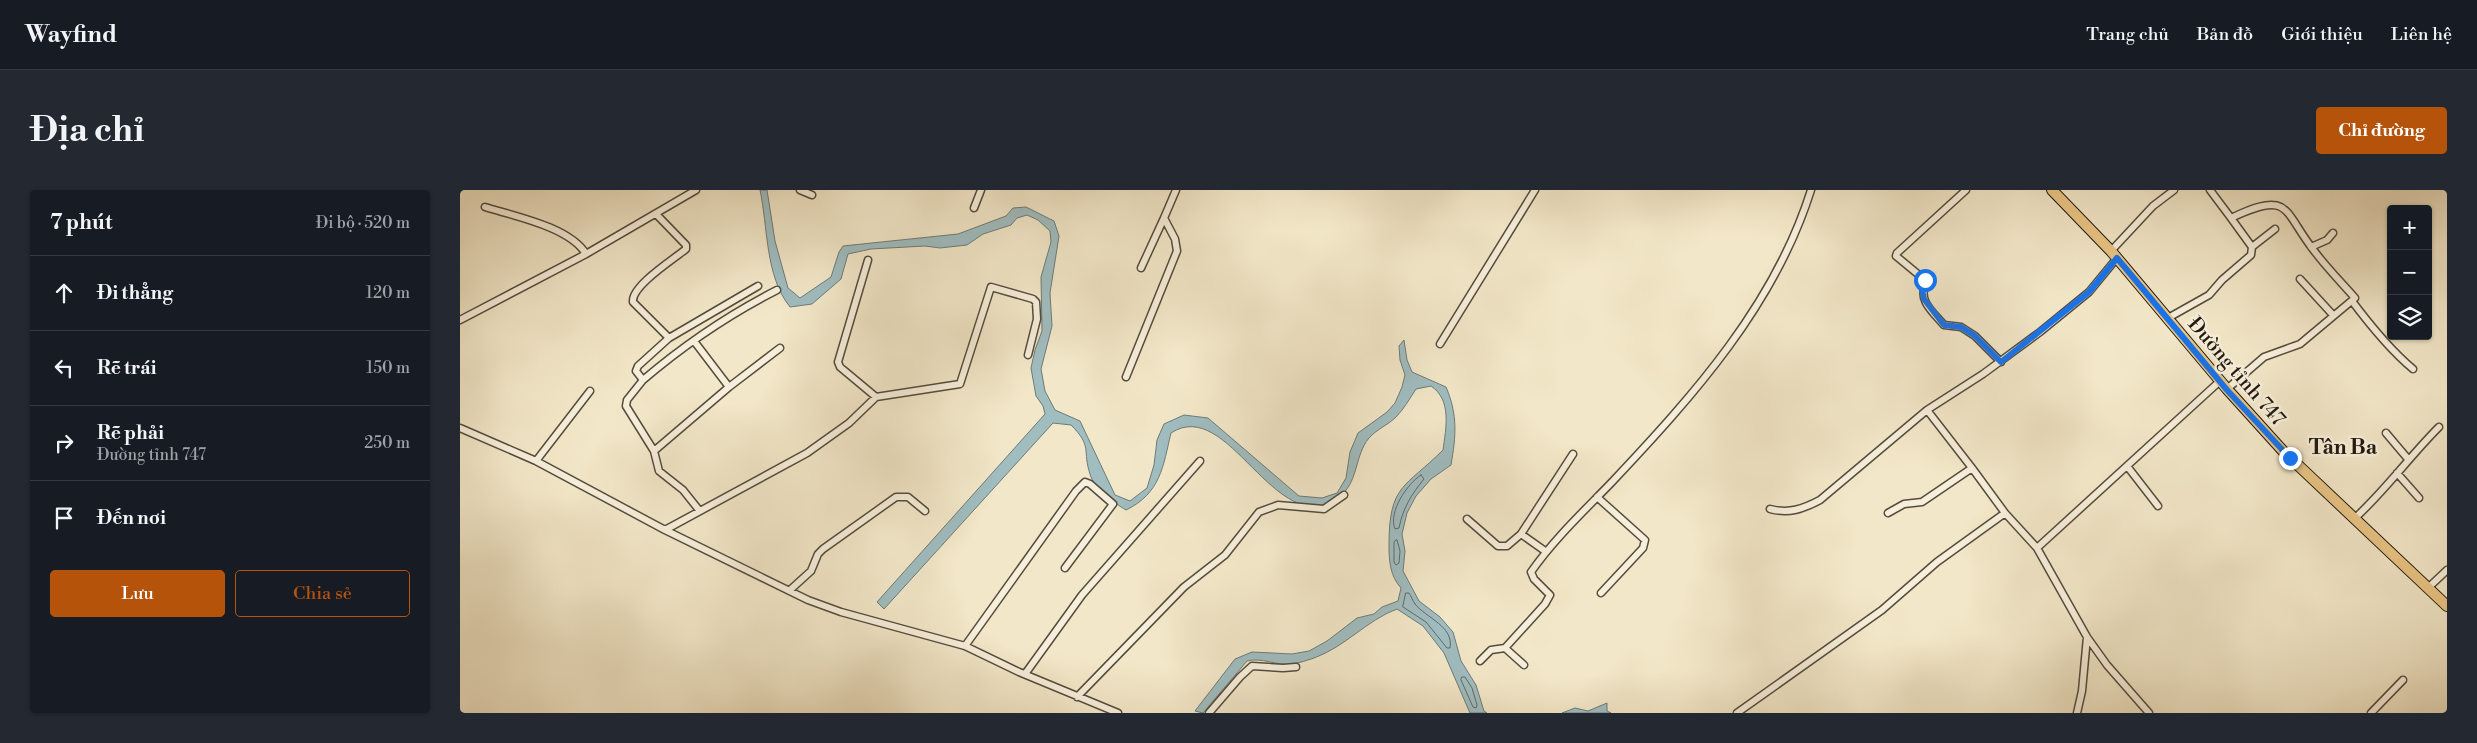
<!DOCTYPE html>
<html lang="vi">
<meta charset="utf-8">
<style>
:root{--surface:#171b24;--page:#242831;--text:#f1f3f6;--muted:#9ea1a6;--line:#363941;--accent:#b45309}
body{margin:0;font-family:"Libre Bodoni",serif;background:var(--page);color:var(--text)}
.controls{position:absolute;right:15px;top:15px;display:grid;overflow:hidden;border-radius:5px;box-shadow:0 1px 4px #0004}
.controls button{width:45px;height:45px;display:grid;place-items:center;padding:0;border:0;border-bottom:1px solid var(--line);background:var(--surface);color:var(--text);font:25px sans-serif}
.stop{position:absolute;width:15px;height:15px;margin:-11px;border:4px solid #1a73e8;border-radius:50%;background:#fff}
.stop.end{background:#1a73e8;border-color:#fff;box-shadow:0 1px 5px #0008}
.list{margin:0;padding:0;list-style:none}
h2{display:flex;justify-content:space-between;align-items:center;height:65px;margin:0;padding:0 20px;font-size:21px}
h2 small{font-size:16px;font-weight:400;color:var(--muted)}
.list li{display:grid;grid-template-columns:32px 1fr auto;gap:15px;align-items:center;box-sizing:border-box;height:75px;padding:0 20px;border-top:1px solid var(--line)}
.list b{display:block;font-size:19px;white-space:nowrap}
.list p{margin:0;font-size:16px;white-space:nowrap;color:var(--muted)}
.list em{font-size:16px;font-style:normal;color:var(--muted)}
.actions{display:flex;gap:10px;padding:15px 20px}
.actions a{flex:1;padding:11px 0;border:1px solid var(--accent);border-radius:5px;text-align:center;font-size:18px;color:var(--accent)}
.actions .main{background:var(--accent);color:#fff}
.icon{flex:none;width:28px;height:28px;fill:none;stroke:currentColor;stroke-width:2;stroke-linecap:round;stroke-linejoin:round}
.map{position:relative;flex:none;width:1987px;height:523px;overflow:hidden;border-radius:5px}
header{display:flex;align-items:center;gap:30px;box-sizing:border-box;height:70px;padding:0 25px;background:var(--surface);border-bottom:1px solid var(--line)}
header strong{font-size:24px}
nav{display:flex;gap:28px;margin-inline-start:auto;font-size:18px}
.intro{display:flex;align-items:center;justify-content:space-between;box-sizing:border-box;height:120px;padding:0 30px}
h1{margin:0;font-size:35px}
.button{padding:12px 22px;border-radius:5px;background:var(--accent);color:#fff;font-size:18px;font-weight:700}
main{display:flex;gap:30px;padding:0 30px}
aside{flex:1;background:var(--surface);border-radius:5px;box-shadow:0 1px 4px #0004}
.map>svg:first-child{display:block}
.water{fill:#a0bdc0;stroke:#6d7b79}
.lines{fill:none;stroke-linecap:round;stroke-linejoin:round}
.shore{stroke:#606a68;stroke-width:1}
.street-casing{stroke:#544c3d;stroke-width:9}
.primary-casing{stroke:#20180f;stroke-width:12}
.street{stroke:#f7efdb;stroke-width:6}
.primary{stroke:#e9c484;stroke-width:10}
.route{stroke:#1a73e8;stroke-width:6}
.labels{text-anchor:middle;stroke-width:5;stroke-linejoin:round;paint-order:stroke}
.street-label{font-size:20px;fill:#20180f;stroke:#f7efdb}
.neighbourhood-label{font-size:21px;font-weight:bold;fill:#20180f;stroke:#f7efdb}
</style>
<header>
<strong>Wayfind</strong>
<nav><a>Trang chủ</a><a>Bản đồ</a><a>Giới thiệu</a><a>Liên hệ</a></nav>
</header>
<div class="intro"><h1>Địa chỉ</h1><a class="button">Chỉ đường</a></div>
<main>
<aside>
<h2>7 phút<small>Đi bộ · 520 m</small></h2>
<ul class="list">
<li><svg class="icon" aria-label="ahead" viewBox="0 0 24 24"><path d="M12 20V5M6 11l6-6 6 6"/></svg><div><b>Đi thẳng</b></div><em>120 m</em></li>
<li><svg class="icon" aria-label="left" viewBox="0 0 24 24"><path d="M17 20v-9H6M10 6l-5 5 5 5"/></svg><div><b>Rẽ trái</b></div><em>150 m</em></li>
<li><svg class="icon" aria-label="right" viewBox="0 0 24 24"><path d="M7 20v-9h11M14 6l5 5-5 5"/></svg><div><b>Rẽ phải</b><p>Đường tỉnh 747</p></div><em>250 m</em></li>
<li><svg class="icon" aria-label="arrive" viewBox="0 0 24 24"><path d="M6 21V4h12l-3 4 3 4H6"/></svg><div><b>Đến nơi</b></div></li>
</ul>
<div class="actions"><a class="main">Lưu</a><a>Chia sẻ</a></div>
</aside>
<div class="map">
<svg width="1987" height="523" viewBox="0 0 1987 523">
<rect width="100%" height="100%" fill="#f2e7c8"/>
<filter id="stains"><feTurbulence type="fractalNoise" baseFrequency=".004" numOctaves="4"/><feColorMatrix values="0 0 0 0 .2 0 0 0 0 .09 0 0 0 0 .02 0 0 0 .5 -.17"/></filter>
<radialGradient id="worn" r=".72"><stop offset=".6" stop-color="#630" stop-opacity="0"/><stop offset="1" stop-color="#630" stop-opacity=".3"/></radialGradient>
<path class="water" d="M300 0H307L315 51 328 98 340 108 371 87 379 62 383 56 498 44 546 26 553 18 566 17 594 31 599 46 590 103 592 136 581 179 585 201 595 220 620 231 655 305 670 311 687 298 694 275 697 250 704 234 724 225 748 228 839 306 862 308 877 303 886 288 890 262 898 243 927 222 935 213 942 197 945 185 940 170 939 156 944 150 947 170 952 182 986 197C998 225 996 246 991 275L971 289 956 306 947 323 942 344 945 361 943 381 959 411 980 427 993 442 1001 471 1016 495 1024 521 1027 523H1010L984 463 963 436 937 419C907 430 885 457 854 468 848 470 839 473 832 474 816 476 802 467 787 471L743 523 735 521 775 469 792 462 832 464 849 461 867 451 897 428 914 424 922 417 938 411 941 398C930 386 929 371 929 355 929 294 945 298 983 260 986 238 992 210 971 196L956 199C950 208 944 219 936 227 928 235 917 239 909 248 894 266 899 293 878 308 815 352 769 205 711 243 703 276 701 303 666 320 653 312 634 299 630 284 622 260 633 257 611 235L593 233 424 419 417 412 585 224 583 216 576 206 571 178 575 160 582 141 581 87 591 52 590 41 578 30 567 25 557 28 551 35 523 44 507 55 480 58 465 56 411 59 388 64 381 89 352 114 330 117C305 86 308 37 300 0Z
M1147 513V521L1151 523H1102L1115 518 1128 521Z"/>
<g class="lines">
<path class="shore" d="M961 285 964 289C951 305 943 318 939 338L935 339C928 322 947 294 961 285Z
M937 350 940 361 939 373 936 375 934 372V352Z
M946 403H949C951 406 953 411 955 414 966 428 994 436 990 458H987L966 432 943 417Z
M1002 487H1005L1012 498 1017 515 1016 518 1013 517 1001 490Z"/>
<g class="street-casing">
<path id="street" d="M340 0 352 5
M1506 0 1437 63 1436 66 1465 90 1466 94C1457 110 1474 123 1484 135L1501 137 1515 146 1541 172
M1750 0 1771 28
M25 17C54 26 110 37 126 64
M514 18 521 0
M196 24 226 55V59C214 69 171 96 173 112L209 148 298 96
M1792 57 1815 39
M1851 57 1867 50 1873 43
M1651 61 1693 16 1714 0
M408 70 378 172 380 177 416 207
M681 78 704 28
M1840 89 1873 125
M1892 111C1910 135 1929 159 1953 179
M1708 128 1749 105 1762 90 1791 65 1792 57 1771 28C1830 0 1823 20 1852 58 1865 76 1881 92 1895 108L1840 154 1804 167 1767 199
M0 130 126 64 236 0
M209 148 178 176 176 181 183 190C224 155 270 124 317 100
M980 154 1075 0
M666 187 717 61 715 49 704 28 716 0
M183 190 167 210 166 216 194 261 269 197 234 151
M269 197 320 158
M1467 220 1512 278
M0 238 76 271 205 340 348 410 381 422 505 456 559 482 658 523
M1926 243 1948 269
M194 261 199 281 223 300 239 320
M76 271 130 201
M1667 276 1698 316
M1937 283 1959 308
M1137 307 1185 350 1183 358 1141 403
M1310 319C1329 324 1343 319 1360 310L1467 220 1523 184 1580 142 1629 102 1657 68
M1428 323 1444 314 1462 312 1512 278 1545 323
M1007 329 1038 356H1047L1061 344 1085 361
M1894 329C1925 301 1949 267 1979 237
M205 340 347 263 389 233 416 207 500 194 531 97 573 109 576 112 577 129 568 165
M1061 344 1113 264
M1577 358 1627 447 1647 475 1689 523
M1968 398 1987 380
M330 400 351 381 358 364 363 359 436 307H448L465 321
M505 456 616 301 625 292 630 294 653 314 605 378
M1020 471 1031 460 1045 458
M1064 475 1045 458 1085 414 1090 405 1074 389 1071 382C1094 349 1124 321 1152 292 1233 206 1315 115 1351 0
M565 484 622 405 740 271
M617 507 724 397 765 365 799 322 818 315 864 319 884 305
M749 523 780 487 792 476 823 478 836 477
M1277 523 1422 420 1477 372 1545 323 1577 358 1760 191
M1617 523 1622 501 1627 447
M1911 523 1943 490"/>
</g>
<g class="primary-casing">
<path id="primary" d="M1592 0 1651 61 1767 199 1823 261 1987 416"/>
</g>
<use href="#street" class="street"/>
<use href="#primary" class="primary"/>
</g>
<g class="lines">
<path class="route" d="M1465 90 1466 94 1462 100 1464 109 1484 135 1501 137 1515 146 1541 172 1629 102 1657 68 1767 200 1830 268"/>
</g>
<g class="labels">
<g class="street-label">
<text transform="translate(1777 181) rotate(49)" y="7">Đường tỉnh 747</text>
</g>
<g class="neighbourhood-label">
<text x="1883" y="264">Tân Ba</text>
</g>
</g>
<rect width="100%" height="100%" filter="url(#stains)"/>
<rect width="100%" height="100%" fill="url(#worn)"/>
</svg>
<div class="controls">
<button>+</button>
<button>−</button>
<button><svg class="icon" aria-label="layers" viewBox="0 0 24 24"><path d="M12 4l9 5-9 5-9-5zM3 14l9 5 9-5"/></svg></button>
</div>
<div class="stop" style="left:1465px;top:90px"></div>
<div class="stop end" style="left:1830px;top:268px"></div>
</div>
</main>
